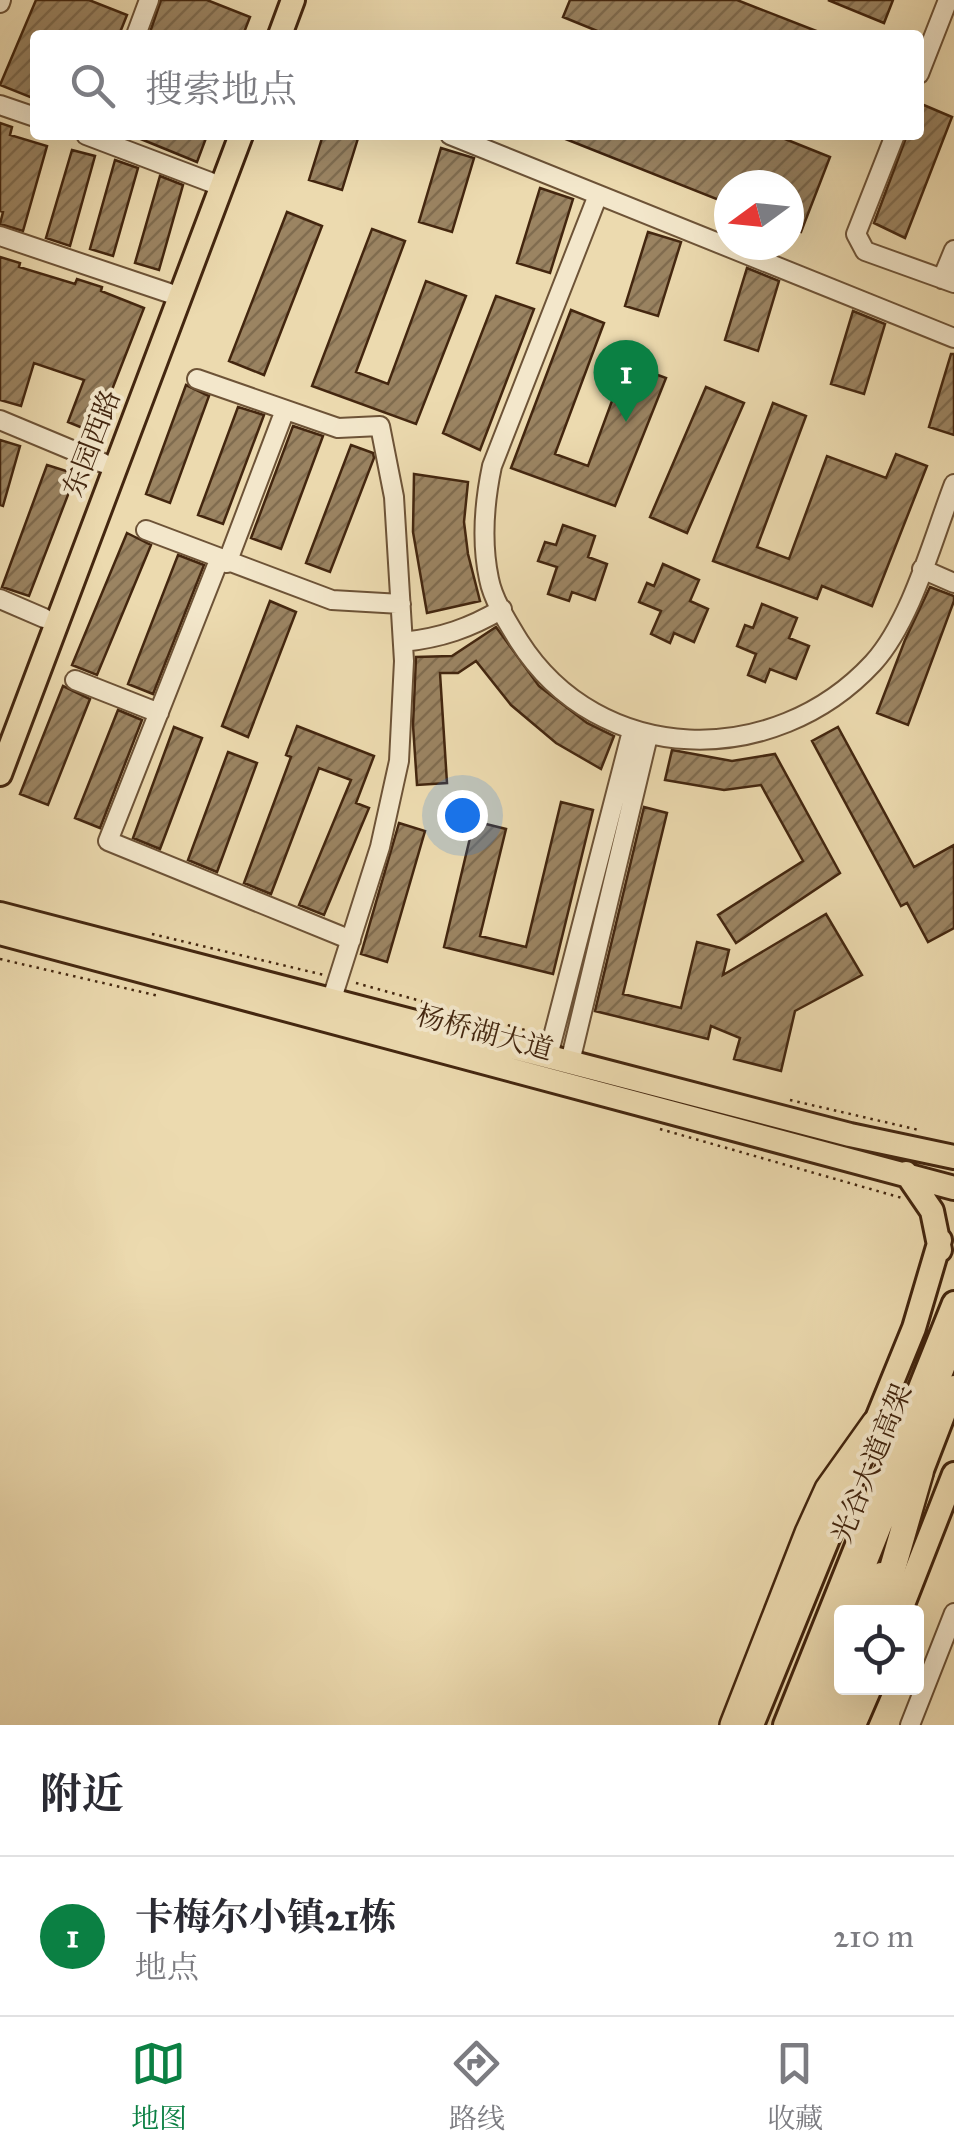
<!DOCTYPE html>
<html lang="zh">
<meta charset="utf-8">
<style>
:root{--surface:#fff;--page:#f2f2f3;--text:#2b2b33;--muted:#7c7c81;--line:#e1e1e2;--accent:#0b8043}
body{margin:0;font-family:"IM FELL Great Primer","Noto Serif SC",serif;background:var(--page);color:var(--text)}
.controls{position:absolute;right:30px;bottom:30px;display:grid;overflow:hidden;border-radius:10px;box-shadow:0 10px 40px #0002}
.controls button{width:90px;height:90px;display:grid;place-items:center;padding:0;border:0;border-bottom:2px solid var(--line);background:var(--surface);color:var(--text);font:50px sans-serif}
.compass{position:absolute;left:714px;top:170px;width:90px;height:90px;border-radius:50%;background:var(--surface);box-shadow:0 10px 40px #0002;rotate:255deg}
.you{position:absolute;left:462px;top:815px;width:35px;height:35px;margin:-25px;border:8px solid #fff;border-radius:50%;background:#1a73e8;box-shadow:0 0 0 15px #1a73e833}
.badge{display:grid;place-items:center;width:65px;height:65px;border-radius:50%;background:var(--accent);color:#fff;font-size:32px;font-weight:700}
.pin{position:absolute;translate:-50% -82px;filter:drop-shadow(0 2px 5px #0008)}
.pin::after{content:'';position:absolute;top:52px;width:35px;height:30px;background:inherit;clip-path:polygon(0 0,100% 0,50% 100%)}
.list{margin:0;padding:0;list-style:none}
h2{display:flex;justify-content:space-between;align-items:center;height:130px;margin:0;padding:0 40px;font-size:42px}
h2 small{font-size:32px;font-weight:400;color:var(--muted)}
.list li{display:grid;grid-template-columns:65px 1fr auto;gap:30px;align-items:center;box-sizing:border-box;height:160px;padding:0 40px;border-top:2px solid var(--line)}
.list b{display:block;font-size:38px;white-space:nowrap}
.list p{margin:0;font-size:32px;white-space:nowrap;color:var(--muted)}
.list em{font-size:32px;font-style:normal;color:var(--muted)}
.icon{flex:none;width:55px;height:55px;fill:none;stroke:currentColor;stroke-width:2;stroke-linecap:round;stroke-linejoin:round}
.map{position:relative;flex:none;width:954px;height:1725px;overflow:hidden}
.search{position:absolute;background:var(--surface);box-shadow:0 10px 40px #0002;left:30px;right:30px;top:30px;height:110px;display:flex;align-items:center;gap:25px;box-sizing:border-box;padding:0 35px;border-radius:10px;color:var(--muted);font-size:38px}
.sheet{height:290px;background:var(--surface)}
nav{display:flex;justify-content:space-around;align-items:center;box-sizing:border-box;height:140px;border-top:2px solid var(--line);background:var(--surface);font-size:28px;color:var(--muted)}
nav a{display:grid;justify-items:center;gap:5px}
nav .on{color:var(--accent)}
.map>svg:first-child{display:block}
.building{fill:url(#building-hatch);stroke:#43260f;stroke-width:2.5}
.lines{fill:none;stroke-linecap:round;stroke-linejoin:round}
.minor-casing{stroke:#6d5337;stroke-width:22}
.major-casing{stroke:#43260f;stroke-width:28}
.highway-casing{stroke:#43260f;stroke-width:30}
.path{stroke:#43260f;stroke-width:2.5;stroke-dasharray:2.5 5;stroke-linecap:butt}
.minor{stroke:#f3e7cb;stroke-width:18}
.major{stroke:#ecdaaf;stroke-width:22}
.highway{stroke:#ecdaaf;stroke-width:25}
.labels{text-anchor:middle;stroke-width:8;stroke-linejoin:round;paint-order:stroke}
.street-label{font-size:28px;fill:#43260f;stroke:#f3e7cb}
</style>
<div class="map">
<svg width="954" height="1725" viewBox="0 0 954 1725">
<defs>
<pattern id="building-hatch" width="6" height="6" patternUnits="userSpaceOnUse" patternTransform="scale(2.5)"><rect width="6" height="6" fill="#9b8462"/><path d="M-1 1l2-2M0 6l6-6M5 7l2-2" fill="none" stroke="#806c4f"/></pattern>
</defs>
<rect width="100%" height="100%" fill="#ecdaaf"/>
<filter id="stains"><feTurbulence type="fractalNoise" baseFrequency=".002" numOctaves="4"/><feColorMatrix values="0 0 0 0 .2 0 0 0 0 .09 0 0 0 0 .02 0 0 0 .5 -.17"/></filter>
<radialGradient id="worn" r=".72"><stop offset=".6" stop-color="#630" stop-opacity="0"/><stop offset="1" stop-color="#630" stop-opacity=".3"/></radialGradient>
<path class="building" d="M36 0H89L127 15 119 35H35V99L0 85Z
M161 0H207L250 17 243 35H149Z
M570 0H737L824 34 607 35 563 17Z
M828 0H893L884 23Z
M919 103 952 117 905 238 874 223 907 135H919Z
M0 123 12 127 10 135 47 146 23 231 0 224 3 212 0 211Z
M131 135H197L206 138 197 162Z
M323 135H359L342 190 309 180Z
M775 135 830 157 801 232 789 228V185H729V204L558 136Z
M441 148 474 158 452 232 419 222Z
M72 150 95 156 70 246 46 238Z
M115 160 138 168 113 256 90 249Z
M160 176 183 185 159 270 135 263Z
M540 188 573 199 550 273 517 263Z
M287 212 322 226 264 375 229 361Z
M372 229 405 241 356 372 388 384 426 281 466 296 416 424 312 386Z
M648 232 681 242 658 316 625 306Z
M0 257 20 263 19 267 75 284 77 279 102 287 101 291 144 308 95 433 68 422 84 380 34 363 21 406 0 400Z
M747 268 779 281 758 351 725 340Z
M496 296 534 309 480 450 443 433Z
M571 310 604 323 555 454 588 466 626 363 666 378 615 506 511 468Z
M853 311 885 324 864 394 831 384Z
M951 354H954V435L929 427Z
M186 385 209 396 170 503 146 494Z
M706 387 744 403 687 533 650 517Z
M773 403 806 416 757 547 789 559 827 456 886 478 896 454 927 466 872 606 822 586 817 599 713 561Z
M238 407 264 415 223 524 198 515Z
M293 426 323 436 281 549 251 538Z
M0 440 20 446 3 506 0 505Z
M351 445 373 453 374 458 330 572 306 563Z
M47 465 76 474 29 596 2 587Z
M414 474 468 482 464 522 468 554 480 601 427 613 413 532Z
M563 525 595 536 588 557 607 564 595 600 572 592 569 601 548 594 557 567 538 561 545 542 556 545Z
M127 533 151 545 97 675 72 665Z
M178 555 204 565 153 694 128 684Z
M663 564 699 580 690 601 708 609 694 642 674 633 670 643 651 634 661 611 639 602 647 583 654 586Z
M930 587 954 596V601L908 725 877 713 905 640Z
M270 601 296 612 248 737 222 726Z
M762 604 797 618 789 638 809 646 796 679 770 669 765 682 748 675 756 654 737 646 745 625 753 628Z
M496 627 539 686 587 723 614 736 601 769 556 743 511 705 476 661 458 673H440L447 783 417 785 413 725 416 657 452 656Z
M63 686 90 699 48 805 20 794Z
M118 710 142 720 100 828 75 818Z
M297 726 374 756 356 803 369 808 324 915 299 905 351 780 319 768 271 894 244 883 291 757 286 755Z
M174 727 202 738 160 849 133 838Z
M838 727 914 867 954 845V928L928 942 907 903 901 906 812 741Z
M672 750 732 761 775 754 840 873 736 943 718 915 803 861 761 785 724 790 665 780Z
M228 752 257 763 217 872 188 860Z
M561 802 593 810 553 974 444 947 474 821 506 829 480 936 526 947Z
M644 807 667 813 623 994 681 1008 697 942 729 950 723 975 826 914 862 975 795 1011 781 1071 734 1059 740 1038 711 1026 708 1039 595 1011Z
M399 823 425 831 387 962 361 954Z"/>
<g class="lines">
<g class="minor-casing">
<path id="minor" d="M0 3 1 0
M136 35 149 0
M919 74 948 0
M0 105 35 117
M86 135 210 182
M450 135 954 338
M895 135 856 234 865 251 954 283
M598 195 492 466C484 504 481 541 489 579 493 600 508 623 519 641 599 767 774 770 873 663 912 620 933 538 954 484
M0 236 169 293
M942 279 954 250
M197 379 338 428 380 426 394 497 404 661 399 761 380 847 328 1011
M0 420 103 463
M146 530 332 600 401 604
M219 560 108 841 351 940
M227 563 285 410
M922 569 954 583
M0 599 44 618
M403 642C441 638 470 628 502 609
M75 680 159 713
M548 1056 632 731
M570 1062 648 736
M910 1725 954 1613"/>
</g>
<g class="major-casing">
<path id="major" d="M280 35 293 0
M0 774 241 135
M0 914 850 1135 954 1157
M0 933 954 1188
M906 1173 932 1211 940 1250
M915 1488 954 1387
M866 1612 881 1574
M900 1612 954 1474
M752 1725 914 1328 940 1240
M785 1725 954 1303
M821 1725 842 1674
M854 1725 870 1688"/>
</g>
<g class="highway-casing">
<path id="highway" d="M844 1612 954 1336
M880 1612 920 1473
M733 1725 808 1533 828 1489 875 1423
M799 1725 842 1619
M838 1725 852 1688"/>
</g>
<path class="path" d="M152 934 324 975
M0 959 159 996
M356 983 536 1033
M790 1100 919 1130
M660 1129 902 1198"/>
<use href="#minor" class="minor"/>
<use href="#major" class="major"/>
<use href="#highway" class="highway"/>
</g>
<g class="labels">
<g class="street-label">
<text transform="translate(91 443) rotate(-69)" y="10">东园西路</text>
<text transform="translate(485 1032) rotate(15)" y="10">杨桥湖大道</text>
<text transform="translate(871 1463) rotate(-68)" y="10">光谷大道高架</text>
</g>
</g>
<rect width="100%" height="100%" filter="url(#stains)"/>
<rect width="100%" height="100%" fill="url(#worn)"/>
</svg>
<div class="controls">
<button><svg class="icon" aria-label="locate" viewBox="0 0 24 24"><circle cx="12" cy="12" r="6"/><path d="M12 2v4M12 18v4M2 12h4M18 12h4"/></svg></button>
</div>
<svg class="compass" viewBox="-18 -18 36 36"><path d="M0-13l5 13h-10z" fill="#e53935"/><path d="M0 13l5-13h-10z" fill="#7c7c81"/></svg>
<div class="you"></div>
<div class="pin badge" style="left:626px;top:422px">1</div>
<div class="search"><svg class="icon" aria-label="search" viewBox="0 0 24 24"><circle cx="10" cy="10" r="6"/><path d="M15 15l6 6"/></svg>搜索地点</div>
</div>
<section class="sheet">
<h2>附近<small></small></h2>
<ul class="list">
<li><span class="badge">1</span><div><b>卡梅尔小镇21栋</b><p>地点</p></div><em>210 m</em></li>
</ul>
</section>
<nav>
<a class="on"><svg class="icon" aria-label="map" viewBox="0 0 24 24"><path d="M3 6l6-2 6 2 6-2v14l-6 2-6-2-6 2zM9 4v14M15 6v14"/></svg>地图</a>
<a><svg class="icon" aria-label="directions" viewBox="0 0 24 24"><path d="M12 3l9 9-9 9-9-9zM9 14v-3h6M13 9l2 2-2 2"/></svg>路线</a>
<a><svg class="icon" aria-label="saved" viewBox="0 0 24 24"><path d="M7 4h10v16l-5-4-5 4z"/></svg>收藏</a>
</nav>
